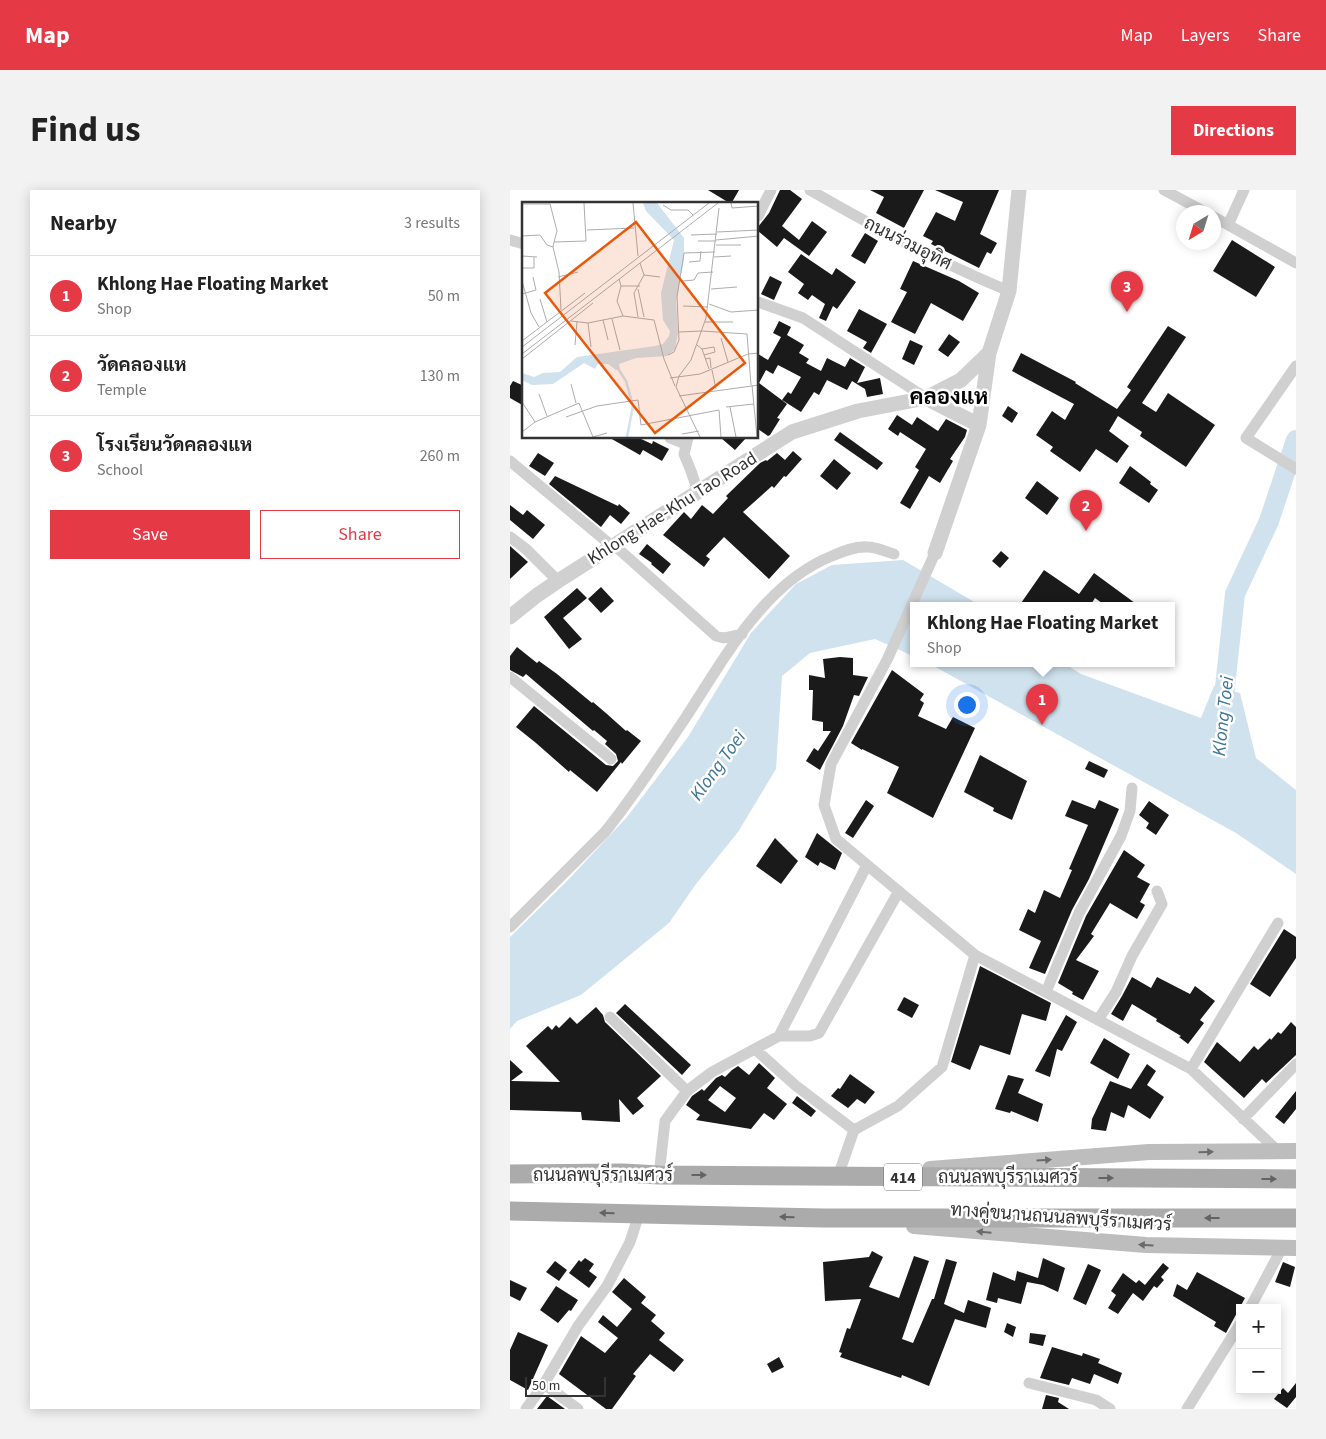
<!DOCTYPE html>
<meta charset="utf-8">
<style>
:root{--surface:#fff;--page:#f2f2f2;--text:#222;--muted:#767676;--line:#e0e0e0;--accent:#e63946}
body{margin:0;font-family:"Source Sans 3",Sarabun,sans-serif;background:var(--page);color:var(--text)}
.controls{position:absolute;right:15px;bottom:15px;display:grid;overflow:hidden;border-radius:0px;box-shadow:0 2px 12px #0003}
.controls button{width:45px;height:45px;display:grid;place-items:center;padding:0;border:0;border-bottom:1px solid var(--line);background:var(--surface);color:var(--text);font:25px sans-serif}
.compass{position:absolute;left:666px;top:15px;width:45px;height:45px;border-radius:50%;background:var(--surface);box-shadow:0 2px 12px #0003;rotate:218deg}
.scale{position:absolute;left:15px;bottom:12px;width:81px;box-sizing:border-box;padding-left:5px;border:2px solid #333;border-top:0;font-size:14px;line-height:18px;white-space:nowrap;color:#333;-webkit-text-stroke:4px #fff;paint-order:stroke}
.you{position:absolute;left:456px;top:514px;width:18px;height:18px;margin:-12px;border:4px solid #fff;border-radius:50%;background:#1a73e8;box-shadow:0 0 0 8px #1a73e833}
.badge{display:grid;place-items:center;width:32px;height:32px;border-radius:50%;background:var(--accent);color:#fff;font-size:16px;font-weight:700}
.pin{position:absolute;translate:-50% -41px;filter:drop-shadow(0 1px 2px #0008)}
.pin::after{content:'';position:absolute;top:26px;width:18px;height:15px;background:inherit;clip-path:polygon(0 0,100% 0,50% 100%)}
.popup{position:absolute;left:400px;top:412px;width:265px;height:65px;box-sizing:border-box;display:grid;place-content:center;border-radius:0px;background:var(--surface);filter:drop-shadow(0 1px 4px #0005);font-size:16px;white-space:nowrap;color:var(--muted)}
.popup b{font-size:19px;color:var(--text)}
.popup::after{content:'';position:absolute;left:50%;top:100%;margin-left:-10px;border:10px solid transparent;border-top-color:var(--surface)}
.list{margin:0;padding:0;list-style:none}
h2{display:flex;justify-content:space-between;align-items:center;height:65px;margin:0;padding:0 20px;font-size:21px}
h2 small{font-size:16px;font-weight:400;color:var(--muted)}
.list li{display:grid;grid-template-columns:32px 1fr auto;gap:15px;align-items:center;box-sizing:border-box;height:80px;padding:0 20px;border-top:1px solid var(--line)}
.list b{display:block;font-size:19px;white-space:nowrap}
.list p{margin:0;font-size:16px;white-space:nowrap;color:var(--muted)}
.list em{font-size:16px;font-style:normal;color:var(--muted)}
.actions{display:flex;gap:10px;padding:15px 20px}
.actions a{flex:1;padding:11px 0;border:1px solid var(--accent);border-radius:0px;text-align:center;font-size:18px;color:var(--accent)}
.actions .main{background:var(--accent);color:#fff}
.map{position:relative;flex:none;width:786px;height:1219px;overflow:hidden;border-radius:0px}
header{display:flex;align-items:center;gap:30px;box-sizing:border-box;height:70px;padding:0 25px;background:var(--accent);color:#fff}
header strong{font-size:24px}
nav{display:flex;gap:28px;margin-inline-start:auto;font-size:18px}
.intro{display:flex;align-items:center;justify-content:space-between;box-sizing:border-box;height:120px;padding:0 30px}
h1{margin:0;font-size:35px}
.button{padding:12px 22px;border-radius:0px;background:var(--accent);color:#fff;font-size:18px;font-weight:700}
main{display:flex;gap:30px;padding:0 30px}
aside{flex:1;background:var(--surface);border-radius:0px;box-shadow:0 2px 12px #0003}
.map>svg:first-child{display:block}
.water{fill:#cfe2ee}
.lines{fill:none;stroke-linecap:round;stroke-linejoin:round}
.river{stroke:#cfe2ee;stroke-width:20}
.building{fill:#1a1a1a;fill-rule:evenodd}
.minor{stroke:#d0d0d0;stroke-width:11}
.tertiary{stroke:#d0d0d0;stroke-width:15}
.secondary{stroke:#bdbdbd;stroke-width:16}
.primary{stroke:#ababab;stroke-width:19}
.oneway{fill:#6a6a6a}
.oneway2{fill:#636363}
.labels{text-anchor:middle;stroke-width:5;stroke-linejoin:round;paint-order:stroke}
.shield{fill:#fff;stroke:#707070;stroke-width:1}
.shield-label{font-size:16px;font-weight:bold;fill:#333}
.street-label{font-size:18px;fill:#333;stroke:#fff}
.water-label{font-size:19px;font-style:italic;fill:#3f7597;stroke:#fff}
.district-label{font-size:22px;font-weight:bold;fill:#000;stroke:#fff}
.inset-river{fill:none;stroke:#cfe2ee;stroke-width:2.5}
.inset-road{fill:none;stroke:#adadad;stroke-width:1}
.view{fill:#e8590c;fill-opacity:0.15;stroke:#e8590c;stroke-width:2.5}
.inset-edge{fill:none;stroke:#333;stroke-width:2.5}
</style>
<header>
<strong>Map</strong>
<nav><a>Map</a><a>Layers</a><a>Share</a></nav>
</header>
<div class="intro"><h1>Find us</h1><a class="button">Directions</a></div>
<main>
<aside>
<h2>Nearby<small>3 results</small></h2>
<ul class="list">
<li><span class="badge">1</span><div><b>Khlong Hae Floating Market</b><p>Shop</p></div><em>50 m</em></li>
<li><span class="badge">2</span><div><b>วัดคลองแห</b><p>Temple</p></div><em>130 m</em></li>
<li><span class="badge">3</span><div><b>โรงเรียนวัดคลองแห</b><p>School</p></div><em>260 m</em></li>
</ul>
<div class="actions"><a class="main">Save</a><a>Share</a></div>
</aside>
<div class="map">
<svg width="786" height="1219" viewBox="0 0 786 1219">
<rect width="100%" height="100%" fill="#fff"/>
<path class="water" d="M393 370 471 416H403V466L365 449 300 463 272 486 266 579 228 642 186 694 159 733 71 805 7 831 0 839V747L57 691 117 627 178 547 241 443 286 394 322 375Z
M420 474H555L571 484 691 528 704 496 730 503 746 568 786 600V684L726 643Z"/>
<g class="lines">
<path class="river" d="M712 525 725 404 759 331 786 250"/>
</g>
<path class="building" d="M198 0H229L221 14Z
M270 0H280L292 9 272 36 289 50 302 31 317 42 299 66 274 48 267 57 248 41V37L259 23Z
M360 0H414L394 38 366 23 374 7Z
M425 0H489L470 44 487 53 481 64 477 62 469 78 421 54 423 51 413 46 426 22 445 31 453 12Z
M355 43 368 51 355 74 341 66Z
M722 50 765 77 746 107 703 81Z
M291 64 322 85 326 78 346 92 327 119 323 116 316 131 309 128 315 114 302 105 298 110 288 103 294 94 278 82Z
M403 71 449 91 469 103 453 131 421 113 405 144 381 132 397 102 390 99Z
M260 86 272 92 264 110 251 104Z
M349 119 377 134 361 163 353 158 357 152 337 141Z
M269 131 281 137 277 145 294 155 289 163 299 169 296 173 311 181 317 168 335 177 340 168 355 177 347 193 370 188 373 204 357 207 355 199 342 191 337 200 317 190 309 205 304 202 291 222 272 210 278 202 281 204 291 187 268 175 263 184 256 180 249 193 277 214 267 228 270 229 260 245 258 246 248 239V164L258 170 271 147 263 143Z
M658 136 676 147 632 213 646 222 658 203 705 235 676 277 630 246 632 242 608 226 599 241 619 256 607 273 586 259 570 282 540 261 543 257 526 245 542 221 555 230 564 214 502 181 511 163 566 192 565 193 607 219 621 200 617 197Z
M439 144 450 152 438 167 428 160Z
M400 150 413 156 404 175 392 169Z
M3 191 14 196V216L0 208V196Z
M498 216 508 223 502 233 492 226Z
M387 225 402 235 407 227 428 241 436 229 457 240 455 247 440 269 443 271 430 293 419 286 400 319 390 313 409 280 405 277 416 259 390 242 388 246 378 239Z
M330 242 373 273 367 280 324 250Z
M100 248H129L142 254 143 251 159 259 152 271 133 260 130 265Z
M211 248H236L225 260Z
M283 261 292 269 276 287 274 286 264 298 262 296 233 322 280 366 259 389 214 347 196 366 200 369 194 377 153 345 174 322 181 329 192 315 203 324 218 308 216 306 250 273 256 270 257 271 267 263 275 270Z
M28 263 44 273 35 286 19 276Z
M324 269 341 283 327 300 310 286Z
M620 276 641 292 640 294 648 300 639 313 609 293Z
M45 286 108 316 109 314 120 323 111 334 100 325 91 337 39 294Z
M527 291 549 308 537 325 515 308Z
M0 315 13 325 17 320 35 335 23 349 0 330Z
M137 354 161 374 153 384 141 374 142 373 129 364Z
M0 356 18 372 0 389Z
M491 361 499 368 490 378 482 371Z
M534 380 569 404 584 383 629 416H596L585 408 580 416H509Z
M91 397 104 411 91 423 78 409Z
M67 398 77 408 53 428 72 449 59 459 34 427Z
M7 457 27 473 29 471 47 484 82 513 83 512 97 524 116 541 117 540 131 551 112 574 111 572 87 602 60 580 59 582 26 553 6 537 24 516 96 575 103 576 108 571 106 564 95 554 97 551 84 540 83 541 16 484 13 487 0 480V466Z
M330 467 343 468V485L358 487 349 506 344 505 333 536 310 580 296 571 304 558 308 561 321 541H313V532L302 530 303 500H299V485L315 488 313 469Z
M382 480 414 504 410 510 414 513 408 526 436 539 443 527 465 538 423 628 377 603 389 577 352 559V560L341 553Z
M470 565 517 591 502 630 483 621 484 618 454 602Z
M579 571 598 580 594 588 575 579Z
M356 610 364 616 343 648 335 643Z
M562 610 585 619 589 610 609 619 579 689 562 720 535 784 519 778 531 751 509 740 518 719 525 723 534 700 550 708 562 680 559 679 578 635 555 626Z
M639 611 659 625 646 645 636 638 639 633 629 625Z
M307 643 332 663 325 680 310 672 308 676 295 667Z
M265 648 288 671 271 694 246 676Z
M614 660 635 675 627 687 640 694 630 712 635 715 627 729 600 713 581 744 584 746 566 770 589 781 573 810 562 804 563 802 548 793 576 726Z
M774 739 786 747V768L760 807 740 794Z
M470 776 541 813 536 831 512 824 500 865 470 855 460 880 441 872Z
M622 787 641 798 647 787 680 804 685 796 705 811 690 830 694 833 678 854 669 847 671 846 646 831 647 829 622 814 613 831 601 824 612 806Z
M394 807 409 815 402 828 387 820Z
M115 814 181 875 172 885 106 823Z
M86 817 93 825 95 832 151 886 127 908 134 916 123 925 109 909 110 932 72 930 71 922 0 920V870L13 882 1 891 50 892 16 856 38 836 42 840 46 835 49 838 60 827 67 834Z
M556 825 567 832 552 861 547 859 540 887 525 881Z
M781 832 786 837V865L756 893 752 889 734 908 694 872 707 852 730 872 744 856 748 860 760 848 761 850 768 842 771 844Z
M594 848 620 864 608 889 580 873Z
M249 873 265 888 257 898 277 914 264 930 254 923 241 939 186 930 190 925 176 915 182 906 192 899 194 901 206 888 212 885 215 887 222 880 228 876 239 885ZM210 896 226 908 215 922 198 910Z
M637 874 646 881 637 895 654 907 640 929 618 915 614 928 601 922 596 941 581 939 582 929 600 891 621 899Z
M340 884 365 902 355 914 347 909 338 918 321 906 328 898 330 899Z
M498 885 514 889 508 903 533 914 528 932 501 921 500 923 485 919Z
M786 901V919L774 934 765 927Z
M287 906 306 921 301 927 282 913Z
M362 1061 373 1067 359 1097 389 1108 404 1066 419 1071 392 1149 403 1153 422 1109H424L436 1069 447 1072 434 1114 454 1123 458 1110 481 1118 476 1138 445 1129 419 1196 392 1185 391 1188 330 1167 332 1163 329 1162 337 1138 340 1139 351 1109 315 1111 313 1072 359 1067Z
M75 1068 84 1074 79 1081 87 1087 79 1098 59 1083 69 1070 71 1072Z
M533 1068 555 1078 548 1102 533 1095 517 1092 511 1114 488 1108 487 1113 476 1110 483 1082 505 1091 507 1081 528 1088Z
M45 1071 57 1080 49 1091 36 1082Z
M773 1072 785 1077 780 1097 765 1092Z
M653 1073 659 1078 651 1087 654 1090 647 1098 644 1096 633 1111 623 1103 608 1124 598 1118 606 1105 601 1101 613 1083 626 1093 629 1090 635 1095Z
M578 1074 591 1080 576 1115 563 1109Z
M687 1082 735 1108 716 1143 704 1136 706 1132 663 1106 667 1094 677 1100Z
M114 1088 136 1107 131 1113 146 1125 141 1131 155 1143 149 1150 174 1170 164 1182 140 1164 123 1184 126 1186 102 1219H96L49 1184 71 1146 95 1163 108 1148 88 1132 93 1125 107 1137 122 1119 102 1102Z
M0 1090 17 1098 10 1111 0 1106Z
M46 1096 68 1110 61 1121 59 1120 48 1133 30 1120Z
M497 1133 506 1137 503 1147 494 1142Z
M8 1142 38 1155 18 1200 0 1190V1160Z
M520 1143 536 1145 533 1156 519 1153Z
M542 1157 572 1166 573 1163 590 1169 588 1173 612 1183 608 1194 584 1184 580 1194 562 1188 559 1195 530 1188Z
M269 1167 274 1177 262 1183 257 1174Z
M786 1193V1207L777 1218 764 1209 773 1198 778 1203Z
M536 1205 549 1208 548 1212 559 1219H532Z
M37 1206 55 1219H27Z"/>
<g class="lines">
<path class="minor" d="M300 0C364 37 430 73 499 101
M654 0 695 22
M248 26 261 0
M704 27 786 73
M718 35 734 0
M0 50 14 54
M248 112 293 128 416 208
M786 176 736 248 786 279
M160 248 175 254
M178 248 174 264 181 281 188 302
M0 271 102 356
M0 347 16 359 48 391
M104 355 206 446 214 448 232 444
M425 363 377 470 321 574 314 615 326 649 465 765 681 879 768 961
M0 487 101 569
M0 737 95 642C124 606 150 566 176 527 214 469 254 393 322 366 333 361 345 356 358 357 367 357 376 362 384 364
M536 802 569 723 611 646 620 621 622 598
M100 827 177 901
M588 830 606 802 622 766 652 714 647 701
M269 846 357 675
M245 859 285 895 344 940
M681 879 768 733
M733 929 786 874
M149 985 155 931 177 901 202 882 269 846H300L309 843 389 701
M328 986 344 940 388 916 432 877 465 765
M740 1118 772 1058
M519 1193 586 1210 600 1219
M34 1194 68 1219
M16 1219 34 1194 68 1136 97 1096 120 1052 129 1024
M677 1219 730 1134"/>
<path class="tertiary" d="M416 208 469 235
M425 363 469 235 479 163
M0 427 26 406 48 391 282 242 348 221 416 208 451 190 479 163 499 101 509 0"/>
<path class="secondary" d="M420 979 639 962 786 961
M404 1036 636 1055 786 1058"/>
<path class="primary" d="M0 984 113 983 149 985 786 989
M0 1021 313 1028H786"/>
</g>
<defs><path id="oneway-solid" d="M-6-.8H1V-3.2L6.5 0L1 3.2V.8H-6Z" transform="scale(1.25)"/></defs>
<g class="oneway">
<use href="#oneway-solid" transform="translate(696 962) rotate(-1)"/>
<use href="#oneway-solid" transform="translate(534 970) rotate(-4)"/>
<use href="#oneway-solid" transform="translate(474 1042) rotate(-175)"/>
<use href="#oneway-solid" transform="translate(636 1055) rotate(-177)"/>
</g>
<g class="oneway2">
<use href="#oneway-solid" transform="translate(189 985)"/>
<use href="#oneway-solid" transform="translate(596 988)"/>
<use href="#oneway-solid" transform="translate(759 989)"/>
<use href="#oneway-solid" transform="translate(97 1023) rotate(-179)"/>
<use href="#oneway-solid" transform="translate(277 1027) rotate(-179)"/>
<use href="#oneway-solid" transform="translate(702 1028) rotate(180)"/>
</g>
<g class="labels">
<rect class="shield" x="374" y="973.5" width="38" height="27" rx="4"/>
<g class="shield-label">
<text x="393" y="993">414</text>
</g>
<g class="street-label">
<text transform="translate(398 53) rotate(27)" y="6">ถนนร่วมอุทิศ</text>
<text transform="translate(162 318) rotate(-32)" y="6">Khlong Hae-Khu Tao Road</text>
<text x="93" y="991">ถนนลพบุรีราเมศวร์</text>
<text x="498" y="993">ถนนลพบุรีราเมศวร์</text>
<text transform="translate(551 1027) rotate(4)" y="6">ทางคู่ขนานถนนลพบุรีราเมศวร์</text>
</g>
<g class="water-label">
<text transform="translate(712 526) rotate(-84)" y="7">Klong Toei</text>
<text transform="translate(207 575) rotate(-54)" y="7">Klong Toei</text>
</g>
<g class="district-label">
<text x="439" y="214">คลองแห</text>
</g>
</g>
<g transform="translate(12 12)">
<rect width="236" height="236" fill="#fff"/>
<path d="M121 1H135L162 36V58L154 99 156 131 153 147 145 154 114 156 97 162 98 167 94 168 86 162H76L73 167 62 161 31 182 10 183 0 178V171L12 175 21 171 38 170 55 155 133 144 141 142 147 134 148 129 141 118 139 91 152 38 124 9Z" fill="#cfe2ee"/>
<path class="inset-river" d="M95 165 104 179 111 204 105 235"/>
<path class="inset-road" d="M111 1 116 54M209 1 210 6 237 4M0 2H28L35 29 32 40M141 3 149 8H166L171 13M65 28 112 26M195 30 237 28M169 33 195 32M0 34 18 33 25 43 31 45M194 38 237 34M176 39H194M194 43H219M0 54 15 55M192 55 209 54M167 60 178 59 179 49M0 66H12V55M122 73 138 75M36 75 56 70M97 77 99 84 95 99 101 114M0 79 9 111 17 125M161 79 172 78 176 71 191 70M99 84H118M116 87 122 115M189 87 215 85M0 92 14 88 11 75M18 97 25 120M187 102 209 110 237 108M161 104 186 105M39 108 37 70 31 45 32 40 64 39 62 1M116 115 112 91 122 73 118 61M90 117 98 148M81 118 86 138M49 119 66 121 101 114 132 118 142 157 153 184M183 120H211M66 121 69 145M180 129 225 132 229 183M157 130 180 129M199 136 206 160M0 139 63 91M53 143 55 120M175 143 180 147 187 167M0 145 187 1M180 147 192 145 193 150 182 153M0 152 196 1M146 153 152 150 157 138 155 95 162 51 193 50M0 157 71 101M183 157 188 156 189 166M190 168 194 187M148 176 178 172 226 152 237 151M49 182 54 201M230 183 235 235M17 192 25 214M157 194 237 183M0 200 13 220M204 205 232 202M208 205 214 235M44 215 75 204 116 198 119 223 197 208 199 235M0 230 13 220 57 201 71 235 85 231M160 232 177 229M178 235 154 185 157 174 169 158 184 116 197 6"/>
<path class="view" d="M114 20 223 161 133 231 23 91Z"/>
<rect width="236" height="236" class="inset-edge"/>
</g>
</svg>
<div class="controls">
<button>+</button>
<button>−</button>
</div>
<svg class="compass" viewBox="-18 -18 36 36"><path d="M0-13l5 13h-10z" fill="#e53935"/><path d="M0 13l5-13h-10z" fill="#767676"/></svg>
<div class="scale">50 m</div>
<div class="you"></div>
<div class="pin badge" style="left:532px;top:535px">1</div>
<div class="popup"><b>Khlong Hae Floating Market</b>Shop</div>
<div class="pin badge" style="left:576px;top:341px">2</div>
<div class="pin badge" style="left:617px;top:122px">3</div>
</div>
</main>
